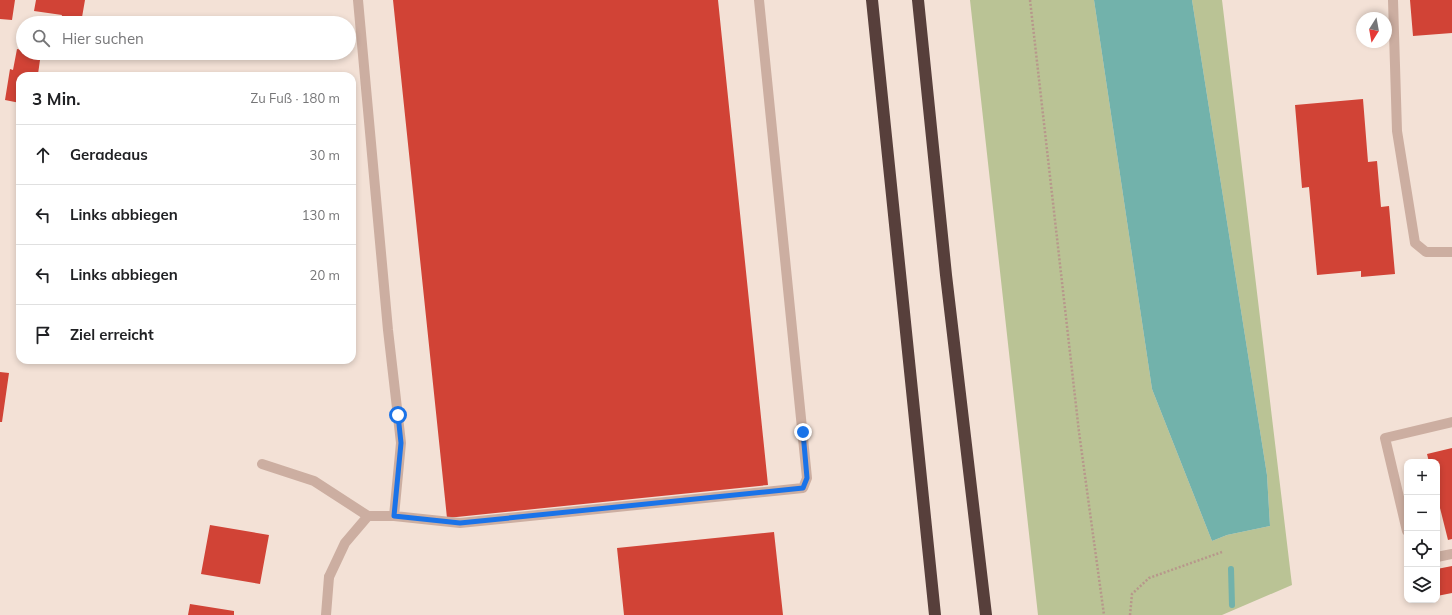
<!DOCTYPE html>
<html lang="de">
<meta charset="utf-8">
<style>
:root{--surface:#fff;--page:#f6f6f6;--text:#202124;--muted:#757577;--line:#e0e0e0}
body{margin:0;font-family:Mulish,sans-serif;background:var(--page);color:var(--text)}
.controls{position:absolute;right:12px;bottom:12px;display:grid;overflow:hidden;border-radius:8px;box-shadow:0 2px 6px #0003}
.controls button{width:36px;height:36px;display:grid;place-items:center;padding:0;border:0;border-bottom:1px solid var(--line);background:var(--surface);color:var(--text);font:20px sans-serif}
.compass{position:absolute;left:1356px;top:12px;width:36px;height:36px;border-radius:50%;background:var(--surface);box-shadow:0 2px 6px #0003;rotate:191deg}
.stop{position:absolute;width:12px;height:12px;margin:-9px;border:3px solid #1a73e8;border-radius:50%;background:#fff}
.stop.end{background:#1a73e8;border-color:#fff;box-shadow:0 1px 4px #0008}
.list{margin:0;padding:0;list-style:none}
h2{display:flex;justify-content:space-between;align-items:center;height:52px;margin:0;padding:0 16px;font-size:17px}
h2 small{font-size:13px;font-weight:400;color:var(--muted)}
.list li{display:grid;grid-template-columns:26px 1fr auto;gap:12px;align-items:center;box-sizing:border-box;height:60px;padding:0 16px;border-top:1px solid var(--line)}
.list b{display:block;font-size:15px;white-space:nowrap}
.list em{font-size:13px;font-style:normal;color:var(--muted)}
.icon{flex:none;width:22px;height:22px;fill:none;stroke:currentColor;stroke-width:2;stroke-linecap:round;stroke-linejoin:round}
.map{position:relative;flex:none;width:1452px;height:615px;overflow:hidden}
.search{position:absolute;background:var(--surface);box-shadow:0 2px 6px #0003;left:16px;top:16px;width:340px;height:44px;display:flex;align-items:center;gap:10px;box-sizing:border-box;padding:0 14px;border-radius:22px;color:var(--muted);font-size:15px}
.panel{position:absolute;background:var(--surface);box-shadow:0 2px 6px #0003;left:16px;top:72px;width:340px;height:292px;border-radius:12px}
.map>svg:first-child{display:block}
.green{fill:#bac395}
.water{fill:#72b2ab}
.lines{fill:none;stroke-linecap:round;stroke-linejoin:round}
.stream{stroke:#72b2ab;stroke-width:6}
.building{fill:#d14336}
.path{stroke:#b7978b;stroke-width:2.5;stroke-dasharray:2 2;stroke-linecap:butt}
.lane{stroke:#ccaea1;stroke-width:10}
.street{stroke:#ccaea1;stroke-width:10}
.highway{stroke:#573f3b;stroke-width:12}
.route{stroke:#1a73e8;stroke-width:5}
</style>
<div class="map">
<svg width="1452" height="615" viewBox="0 0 1452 615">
<rect width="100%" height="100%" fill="#f3e1d6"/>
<path class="green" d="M970 0H1094L1152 389 1212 541 1227 535 1270 526 1267 475 1192 0H1222L1292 585 1222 615H1038Z"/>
<path class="water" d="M1094 0H1192L1267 475 1270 526 1227 535 1212 541 1152 389Z"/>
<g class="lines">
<path class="stream" d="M1231 569 1232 605"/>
</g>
<path class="building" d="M0 0H15L12 20 0 19Z
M36 0H85L81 23H60L62 15 34 11Z
M393 0H718L768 485 447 518Z
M1410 0H1452V33L1413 36Z
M17 49 23 50V53H41L38 74 43 75 20 76V103L5 100 10 69 13 70Z
M1363 99 1368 162 1377 161 1381 207 1389 206 1395 274 1361 277V271L1317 275 1309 187 1302 188 1295 105Z
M0 372 9 373 2 422H0Z
M1452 448V539L1448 540 1437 496V462H1429L1427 454Z
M210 525 269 535 260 584 201 574Z
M774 532 783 615H624L617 548Z
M1452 566V593L1437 596V569Z
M190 604 234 611V615H188Z"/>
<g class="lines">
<path class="path" d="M1030 0 1079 432 1104 615
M1130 615 1132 594 1149 578 1222 552"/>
<path class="lane" d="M358 0 388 330 401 443 394 516
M1393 0 1397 131 1415 243 1426 252H1452
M262 464 314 481 368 516
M1407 531 1385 438 1452 422
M1437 557 1452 554
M329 577 345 543 368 516H394L460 523 803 488 807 478 759 0"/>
<path class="street" d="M326 615 329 577"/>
<path class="highway" d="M872 0 935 615
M918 0 946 275 986 615"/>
</g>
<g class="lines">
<path class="route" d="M398 415 401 443 394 516 460 523 803 488 807 478 803 432"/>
</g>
</svg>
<div class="controls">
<button>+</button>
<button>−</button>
<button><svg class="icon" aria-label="locate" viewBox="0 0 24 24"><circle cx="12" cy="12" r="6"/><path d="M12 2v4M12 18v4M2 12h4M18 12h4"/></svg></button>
<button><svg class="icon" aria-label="layers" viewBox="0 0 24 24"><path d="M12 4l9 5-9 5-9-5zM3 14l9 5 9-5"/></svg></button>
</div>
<svg class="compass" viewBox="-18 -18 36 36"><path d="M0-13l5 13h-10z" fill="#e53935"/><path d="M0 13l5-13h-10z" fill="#757577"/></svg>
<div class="stop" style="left:398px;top:415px"></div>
<div class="stop end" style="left:803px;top:432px"></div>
<div class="search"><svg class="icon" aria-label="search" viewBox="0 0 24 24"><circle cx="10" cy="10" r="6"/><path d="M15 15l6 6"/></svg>Hier suchen</div>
<section class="panel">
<h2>3 Min.<small>Zu Fuß · 180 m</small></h2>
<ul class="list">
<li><svg class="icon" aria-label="ahead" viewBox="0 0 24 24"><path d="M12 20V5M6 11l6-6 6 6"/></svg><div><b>Geradeaus</b></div><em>30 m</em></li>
<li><svg class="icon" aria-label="left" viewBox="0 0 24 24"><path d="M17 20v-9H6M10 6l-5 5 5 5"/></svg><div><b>Links abbiegen</b></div><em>130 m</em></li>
<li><svg class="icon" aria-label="left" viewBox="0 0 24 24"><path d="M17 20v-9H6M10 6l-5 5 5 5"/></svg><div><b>Links abbiegen</b></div><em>20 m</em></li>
<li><svg class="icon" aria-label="arrive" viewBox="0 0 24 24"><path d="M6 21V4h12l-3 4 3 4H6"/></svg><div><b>Ziel erreicht</b></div></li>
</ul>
</section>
</div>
